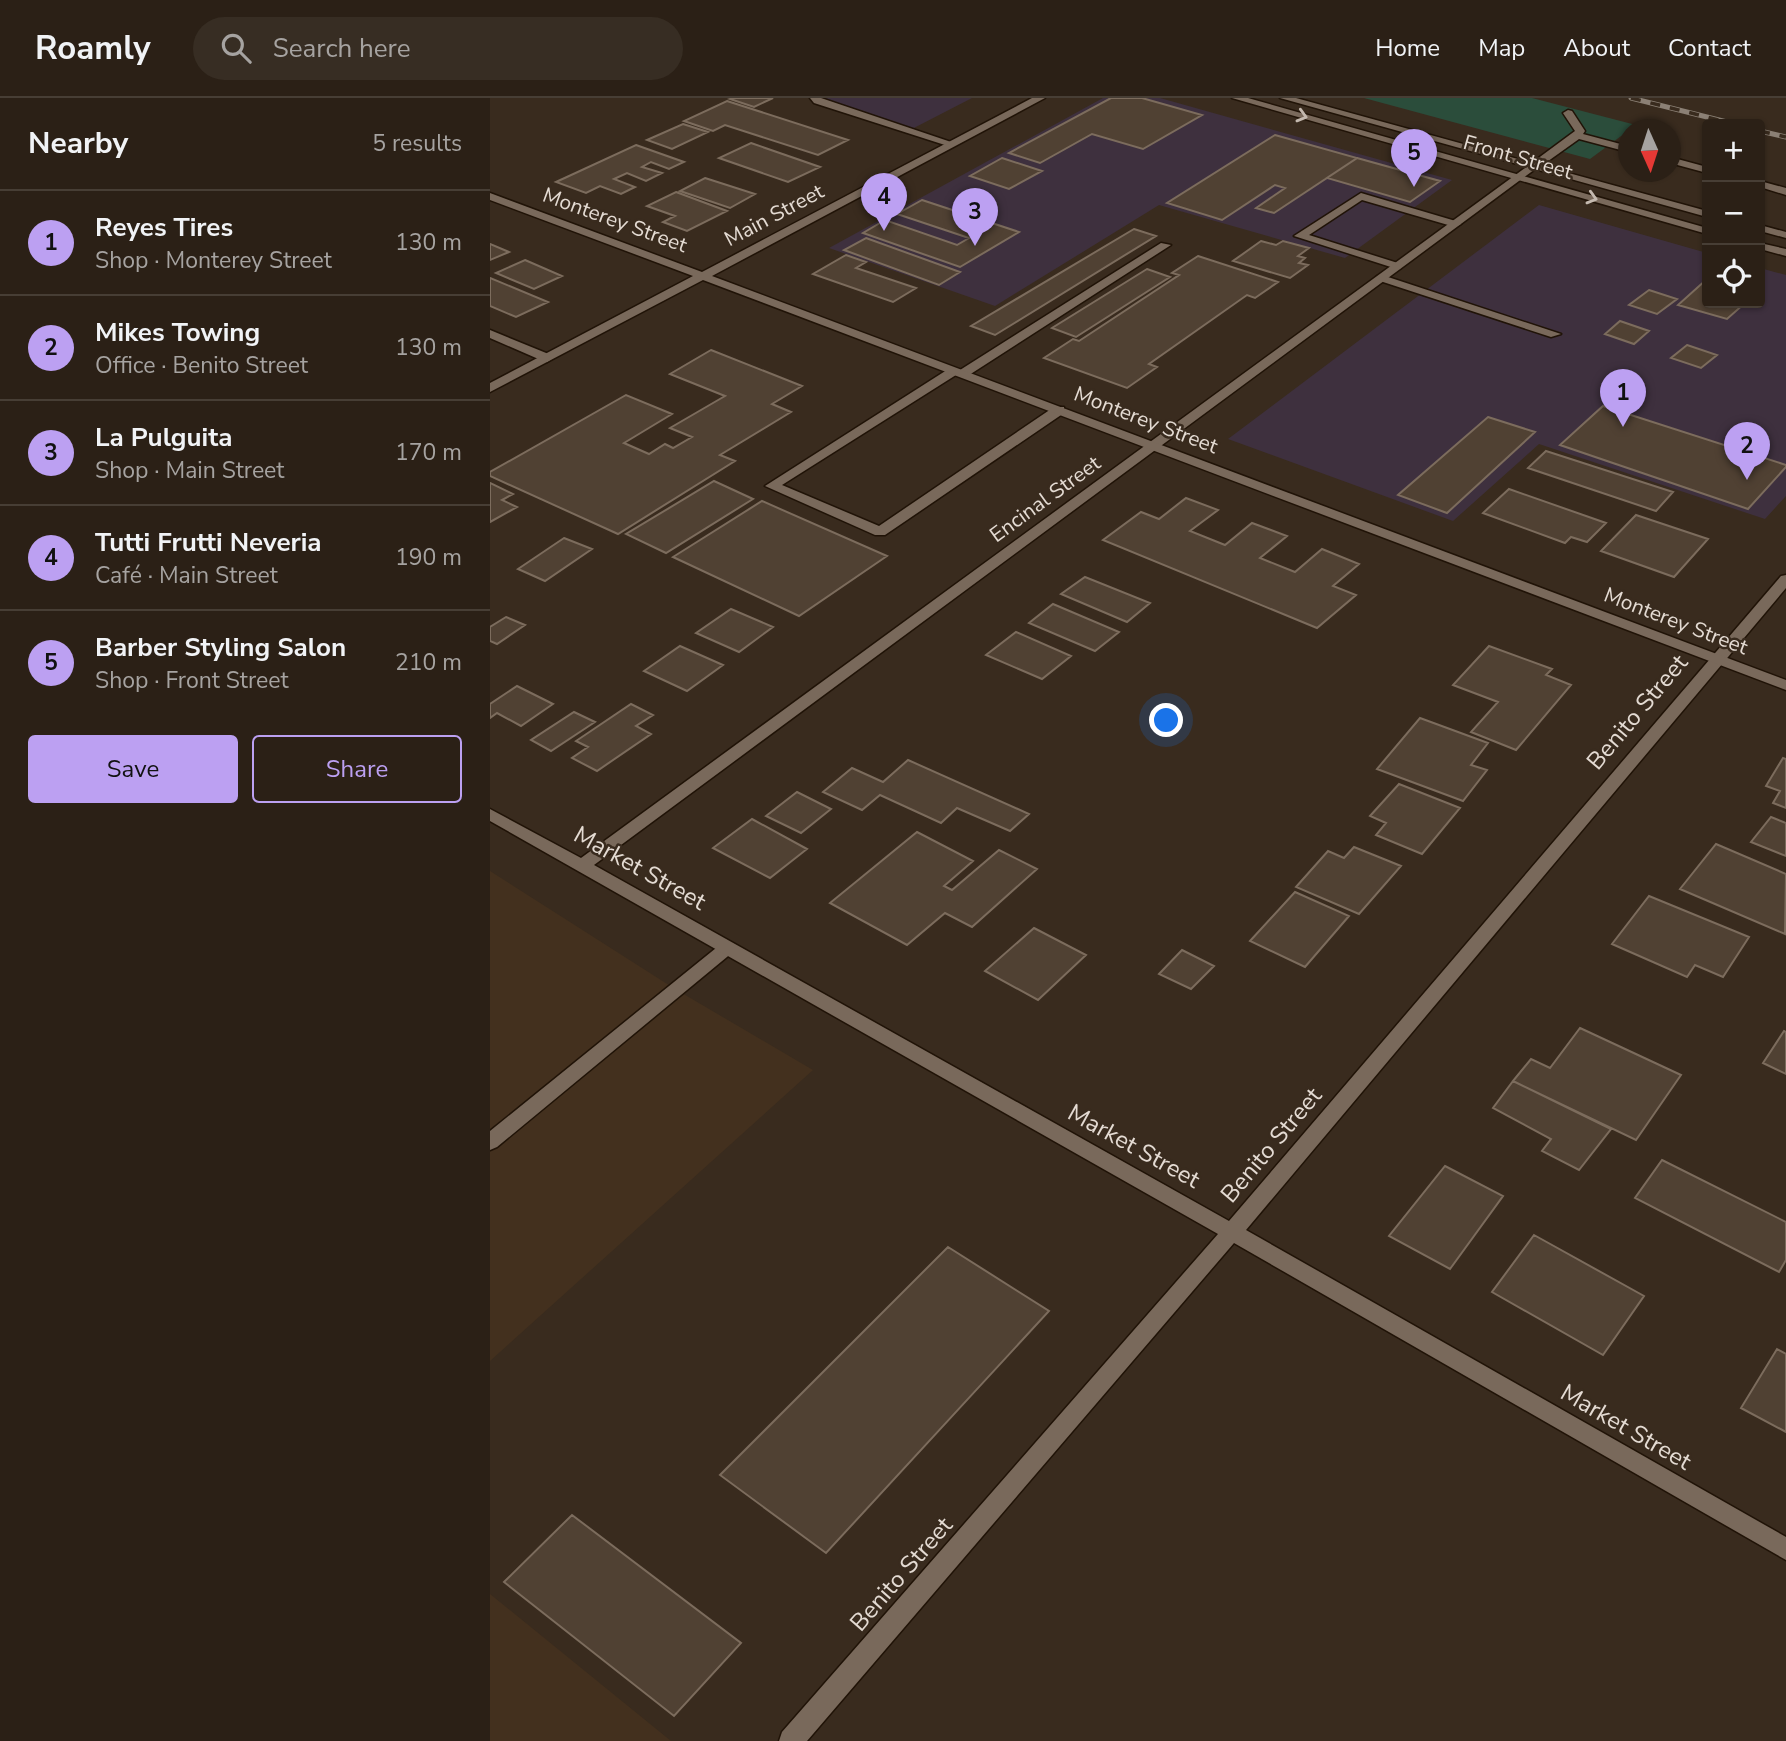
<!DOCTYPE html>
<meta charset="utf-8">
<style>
:root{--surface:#2b2016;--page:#372d23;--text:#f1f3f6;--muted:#a6a3a1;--line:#473e35;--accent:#bca0f2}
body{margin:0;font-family:"Nunito Sans",sans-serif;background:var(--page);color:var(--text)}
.controls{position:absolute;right:21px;top:21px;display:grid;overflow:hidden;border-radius:7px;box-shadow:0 2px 5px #0004}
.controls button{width:63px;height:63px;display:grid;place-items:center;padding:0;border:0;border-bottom:2px solid var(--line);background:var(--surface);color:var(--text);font:35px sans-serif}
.compass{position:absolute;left:1128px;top:21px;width:63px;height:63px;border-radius:50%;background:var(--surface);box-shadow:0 2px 5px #0004;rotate:177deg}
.you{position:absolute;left:677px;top:623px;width:24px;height:24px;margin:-18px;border:5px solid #fff;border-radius:50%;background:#1a73e8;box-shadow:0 0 0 10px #1a73e833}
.badge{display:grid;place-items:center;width:46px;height:46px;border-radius:50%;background:var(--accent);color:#111;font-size:23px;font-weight:700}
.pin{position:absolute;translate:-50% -58px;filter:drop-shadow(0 2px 4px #0008)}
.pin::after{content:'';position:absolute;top:37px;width:24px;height:21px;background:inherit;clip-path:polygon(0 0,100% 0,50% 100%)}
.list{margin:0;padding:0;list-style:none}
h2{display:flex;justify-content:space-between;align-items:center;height:91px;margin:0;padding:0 28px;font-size:30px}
h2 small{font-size:23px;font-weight:400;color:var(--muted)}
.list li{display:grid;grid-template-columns:46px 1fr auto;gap:21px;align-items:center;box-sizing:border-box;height:105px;padding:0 28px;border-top:2px solid var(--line)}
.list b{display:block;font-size:26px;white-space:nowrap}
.list p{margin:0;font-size:23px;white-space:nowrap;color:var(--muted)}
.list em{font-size:23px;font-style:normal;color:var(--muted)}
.actions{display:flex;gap:14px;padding:21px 28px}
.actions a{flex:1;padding:16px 0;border:2px solid var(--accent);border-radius:7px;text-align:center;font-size:24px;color:var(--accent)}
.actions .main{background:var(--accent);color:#111}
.icon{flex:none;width:38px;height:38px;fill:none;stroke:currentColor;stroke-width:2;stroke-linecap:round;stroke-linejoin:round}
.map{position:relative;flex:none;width:1296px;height:1643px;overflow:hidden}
header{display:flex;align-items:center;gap:42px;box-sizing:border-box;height:98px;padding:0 35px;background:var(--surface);border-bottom:2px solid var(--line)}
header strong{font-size:33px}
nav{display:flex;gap:38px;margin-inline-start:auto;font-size:24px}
.search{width:490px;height:63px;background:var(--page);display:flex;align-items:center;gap:18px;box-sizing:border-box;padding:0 24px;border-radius:38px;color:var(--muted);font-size:26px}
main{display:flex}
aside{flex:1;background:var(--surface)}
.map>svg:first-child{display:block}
.commercial{fill:#3e303e}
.built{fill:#43301e}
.green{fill:#2b4d3b}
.building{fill:#504133;stroke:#7c6c5d;stroke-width:2}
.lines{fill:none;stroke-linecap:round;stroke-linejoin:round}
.service-casing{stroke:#201307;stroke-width:3}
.minor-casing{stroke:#201307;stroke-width:3}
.tertiary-casing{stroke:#201307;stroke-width:3}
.secondary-casing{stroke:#201307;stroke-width:3}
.service{fill:#79695b;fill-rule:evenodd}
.minor{fill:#79695b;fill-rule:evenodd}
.tertiary{fill:#79695b;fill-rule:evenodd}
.secondary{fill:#79695b;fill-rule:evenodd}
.rail-casing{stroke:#8b8075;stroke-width:5}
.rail{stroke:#392b1e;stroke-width:3.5;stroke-dasharray:10;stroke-linecap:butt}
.oneway{stroke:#c4b9af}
.labels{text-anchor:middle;stroke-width:5;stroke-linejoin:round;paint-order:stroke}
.far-street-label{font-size:21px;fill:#e4dbd3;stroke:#392b1e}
.street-label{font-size:24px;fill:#e4dbd3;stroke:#392b1e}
</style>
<header>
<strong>Roamly</strong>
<div class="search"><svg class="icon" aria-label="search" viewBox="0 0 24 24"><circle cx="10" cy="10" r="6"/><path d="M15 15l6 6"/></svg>Search here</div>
<nav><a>Home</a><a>Map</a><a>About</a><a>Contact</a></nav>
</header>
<main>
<aside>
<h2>Nearby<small>5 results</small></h2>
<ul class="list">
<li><span class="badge">1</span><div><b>Reyes Tires</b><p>Shop · Monterey Street</p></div><em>130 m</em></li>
<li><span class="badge">2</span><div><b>Mikes Towing</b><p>Office · Benito Street</p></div><em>130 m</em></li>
<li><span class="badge">3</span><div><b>La Pulguita</b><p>Shop · Main Street</p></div><em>170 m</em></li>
<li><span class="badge">4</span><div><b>Tutti Frutti Neveria</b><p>Café · Main Street</p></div><em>190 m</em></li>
<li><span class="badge">5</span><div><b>Barber Styling Salon</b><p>Shop · Front Street</p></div><em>210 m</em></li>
</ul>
<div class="actions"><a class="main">Save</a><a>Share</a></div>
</aside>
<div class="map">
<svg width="1296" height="1643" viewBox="0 0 1296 1643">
<rect width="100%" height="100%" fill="#392b1e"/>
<path class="commercial" d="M325 0H482L418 33Z
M613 0H670L962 82 855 160 669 107 505 208 339 150Z
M1049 107 1217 155V205H1270V170L1296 177V398L1275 421 1049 346 963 423 738 341Z"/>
<path class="built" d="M0 773 185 891 323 972 0 1263Z
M0 1496 181 1643H0Z"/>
<path class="green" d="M874 0H1042L1146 27 1100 61Z"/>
<path class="building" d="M243 0H283L264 9 240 1Z
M621 0H652L712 17 653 51 602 36 550 65 519 55Z
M237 3 358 42 328 57 235 27 223 33 194 23Z
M193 26 218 34 182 51 157 42Z
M785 37 867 60 784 115 766 110 795 90 785 87 732 122 677 105Z
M261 45 330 69 298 84 229 60Z
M146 47 194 64 179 71 161 64 152 69 172 75 156 83 137 75 124 81 145 89 131 96 110 88 96 95 66 84Z
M512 60 552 73 519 91 480 78Z
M867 60 950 83 920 104 837 80Z
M215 80 265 96 240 110 190 93Z
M186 94 237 113 197 133 173 124 185 118 157 108Z
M432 102 529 134 470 169 373 135 395 122 467 147 479 140 407 116Z
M644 131 666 138 505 237 481 228Z
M376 140 470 174 449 187 354 152Z
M771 143 786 147 793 143 819 150 808 158 815 160 809 165 818 167 800 180 743 163Z
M0 146 19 154 0 162Z
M356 157 376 164 366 170 426 190 403 204 323 176Z
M708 158 788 184 765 200 757 197 659 266 667 269 637 290 554 260 583 241 589 243 689 177 682 175Z
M35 162 72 178 44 191 6 175Z
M657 171 680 179 586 239 562 230Z
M0 180 58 204 26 219 0 208Z
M1217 181V205H1255L1237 221 1188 207Z
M1159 192 1187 201 1167 216 1139 207Z
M1130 223 1159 233 1144 246 1115 236Z
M1197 247 1227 257 1211 270 1181 260Z
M221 252 312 288 282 306 301 314 230 357 245 363 128 436 0 378V374L136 297 182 316 134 345 159 356 175 346 183 350 202 339 180 330 235 298 180 276Z
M1113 308 1296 367V369L1258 411 1070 347Z
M998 319 1045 334 957 415 908 397Z
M1056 353 1183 394 1166 413 1038 370Z
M224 383 263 401 176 455 136 436Z
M0 385 23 396 12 402 27 409 0 424Z
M1019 391 1116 425 1097 444 1081 439 1075 445 993 415Z
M696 400 728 412 700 433 735 447 762 425 797 438 770 460 805 474 832 451 869 466 843 488 866 497 827 530 613 442 651 414 669 421Z
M272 403 397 458 309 518 183 459Z
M1146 417 1218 441 1184 479 1111 453Z
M74 440 102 451 55 483 28 471Z
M595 479 660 505 637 524 571 496Z
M563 506 629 534 605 553 539 525Z
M241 511 283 529 249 554 206 535Z
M16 519 35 527 7 546 0 543V529Z
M526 534 581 558 552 581 496 557Z
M190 548 233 567 197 593 154 573Z
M999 548 1062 571 1056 577 1081 587 1026 652 981 634 1008 604 963 587Z
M27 588 63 606 31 628 7 615 0 620V606Z
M141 606 163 617 146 628 161 636 107 673 82 660 98 649 86 643Z
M84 614 105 624 61 653 41 642Z
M930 620 998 645 981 667 997 672 973 703 887 671Z
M1293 660 1296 661V710L1283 705 1290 693 1276 688Z
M418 662 539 716 520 733 467 710 451 725 390 697 372 712 333 694 362 670 393 684Z
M909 686 970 710 932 756 886 737 896 725 880 718Z
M307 694 341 711 311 735 276 718Z
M1281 719 1296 725V758L1261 744Z
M262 721 317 751 280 780 223 750Z
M427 734 483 763 454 788 462 792 509 752 547 771 482 829 455 815 417 847 340 805Z
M1226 746 1296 776 1295 836 1190 791Z
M864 749 911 768 869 816 806 789 838 753 854 760Z
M805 794 859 818 815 869 760 843Z
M1159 798 1259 839 1233 879 1205 867 1197 879 1122 846Z
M544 830 596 857 548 902 495 873Z
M692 852 724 868 701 891 669 876Z
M1090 930 1191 977 1146 1042 1023 983 1041 961 1060 970Z
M1294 933 1296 934V976L1273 965Z
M1023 983 1121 1031 1089 1072 1052 1053 1061 1041 1003 1010Z
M1172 1062 1296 1124V1162L1289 1174 1145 1100Z
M955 1068 1013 1098 960 1171 899 1138Z
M1044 1137 1154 1198 1113 1257 1002 1194Z
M458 1149 559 1213 336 1455 230 1377Z
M1287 1251 1296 1256V1334L1251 1310Z
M82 1417 251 1545 184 1618 14 1484Z"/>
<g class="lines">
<g class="service-casing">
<path id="service" d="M320 0H331L467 46 458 48 324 5Z
M1078 12 1082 13 1095 33 1093 36 1138 48V54L1089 41 1047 71H1039V67L1085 33 1073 15Z
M1180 59 1217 69V75L1180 65Z
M1270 83 1296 90V97L1270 89Z
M871 95 969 124 971 126 965 129 872 102 819 137 911 166V170L907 171 804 138Z
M671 145 681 147 476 279 466 277 292 387 389 428 564 309H574V315L395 437H385L275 388 460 270 470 272Z
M887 178H895L1071 236 1061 239 887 182Z
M0 232 61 257 63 260 57 264 53 263 0 240Z
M237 844 243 846 246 850 243 854 7 1049 0 1052V1033L231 846Z"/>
</g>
<g class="minor-casing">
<path id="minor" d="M1039 67 1048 69 104 767 739 1123 1291 478 1296 477V490L756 1132 1296 1439V1462L744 1145 317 1643H289L292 1634 728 1136 0 723V711L91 760Z"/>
</g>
<g class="tertiary-casing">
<path id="tertiary" d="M542 0H555L222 178 1296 582V592L213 182 0 294V285L203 178 0 102V95L212 174Z"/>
</g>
<g class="secondary-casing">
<path id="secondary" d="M742 0H758L1217 130V136Z
M790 0H806L1217 113V119Z
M1270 127 1296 134V140L1270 133Z
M1270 145 1296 151V158L1270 151Z"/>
</g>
<use href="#service" class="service"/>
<use href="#minor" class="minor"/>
<use href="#tertiary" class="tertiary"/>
<use href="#secondary" class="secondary"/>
<g class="rail-casing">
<path id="rail" d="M1141 0 1245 26
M1270 33 1296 39"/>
</g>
<use href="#rail" class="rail"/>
</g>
<defs><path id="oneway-chevron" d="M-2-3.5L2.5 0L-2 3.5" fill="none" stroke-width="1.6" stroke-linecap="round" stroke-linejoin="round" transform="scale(1.75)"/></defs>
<g class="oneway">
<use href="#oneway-chevron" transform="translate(812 18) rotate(16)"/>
<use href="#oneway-chevron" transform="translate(1102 100) rotate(16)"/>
</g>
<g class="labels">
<g class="far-street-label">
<text transform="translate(1028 59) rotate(16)" y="7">Front Street</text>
<text transform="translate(284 117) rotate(-28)" y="7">Main Street</text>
<text transform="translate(125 122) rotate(20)" y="7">Monterey Street</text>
<text transform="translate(656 322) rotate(21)" y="7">Monterey Street</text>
<text transform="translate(555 401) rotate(-36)" y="7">Encinal Street</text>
<text transform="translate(1186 523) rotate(21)" y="7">Monterey Street</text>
</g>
<g class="street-label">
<text transform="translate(1147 614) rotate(-50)" y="8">Benito Street</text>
<text transform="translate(150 770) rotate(29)" y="8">Market Street</text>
<text transform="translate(781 1047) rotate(-50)" y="8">Benito Street</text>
<text transform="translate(644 1048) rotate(29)" y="8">Market Street</text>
<text transform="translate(1136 1329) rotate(30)" y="8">Market Street</text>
<text transform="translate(411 1476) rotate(-49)" y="8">Benito Street</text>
</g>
</g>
</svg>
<div class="controls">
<button>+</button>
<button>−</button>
<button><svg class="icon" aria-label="locate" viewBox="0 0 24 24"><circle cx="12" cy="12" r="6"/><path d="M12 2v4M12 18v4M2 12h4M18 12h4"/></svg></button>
</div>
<svg class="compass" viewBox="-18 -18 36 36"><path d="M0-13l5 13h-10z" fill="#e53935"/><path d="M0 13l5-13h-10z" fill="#a6a3a1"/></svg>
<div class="you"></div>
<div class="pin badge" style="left:1133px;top:329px">1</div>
<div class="pin badge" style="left:1257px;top:382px">2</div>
<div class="pin badge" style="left:485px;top:148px">3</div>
<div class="pin badge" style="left:394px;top:133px">4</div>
<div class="pin badge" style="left:924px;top:89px">5</div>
</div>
</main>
